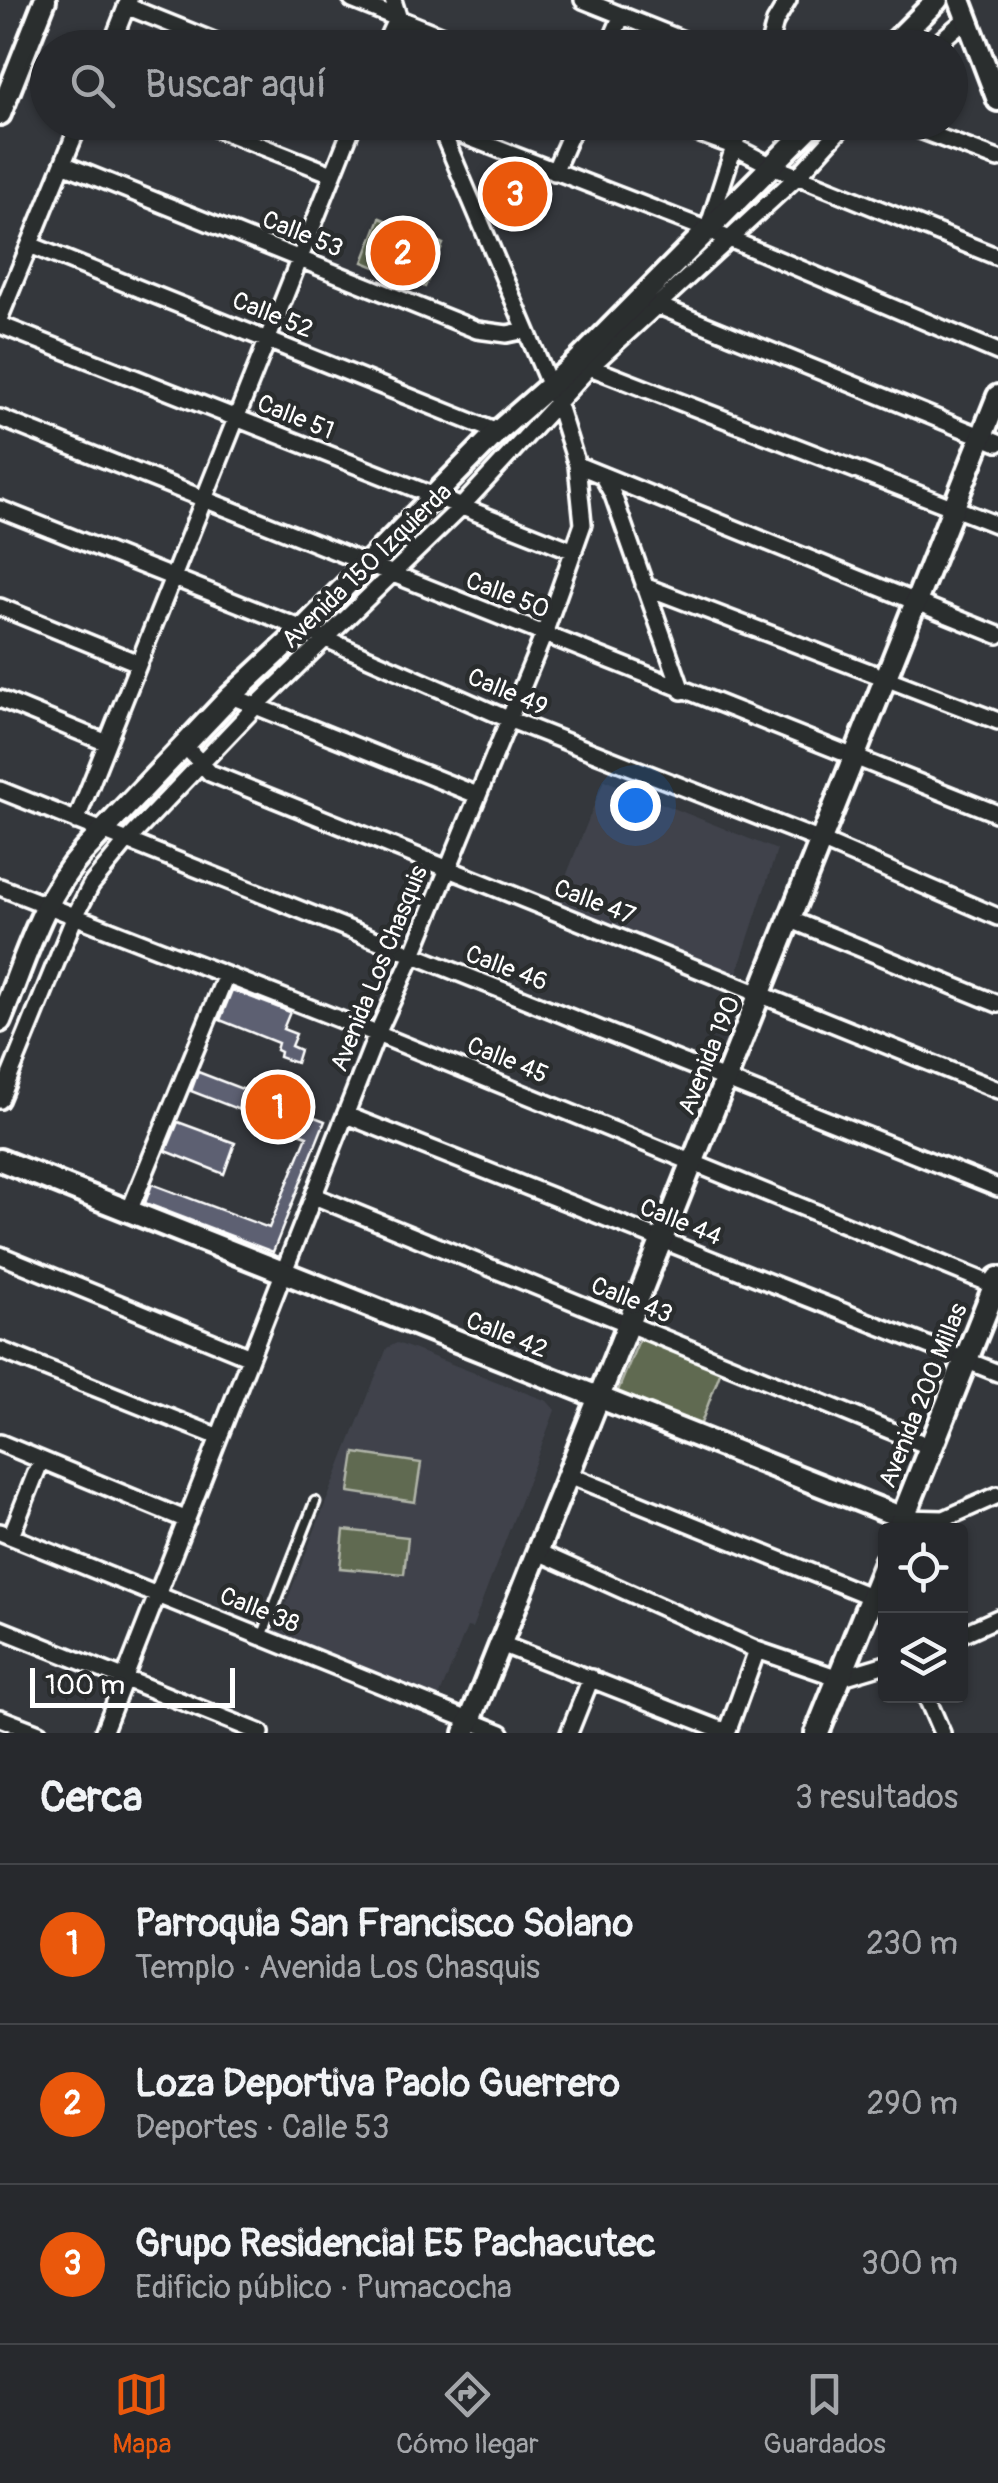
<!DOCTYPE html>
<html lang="es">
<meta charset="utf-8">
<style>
:root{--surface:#27292d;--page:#2f3135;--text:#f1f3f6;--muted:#a4a6aa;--line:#434549;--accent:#ea580c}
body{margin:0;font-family:Pangolin,sans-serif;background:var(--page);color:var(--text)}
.controls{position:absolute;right:30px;bottom:30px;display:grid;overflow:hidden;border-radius:10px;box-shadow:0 2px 8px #0004}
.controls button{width:90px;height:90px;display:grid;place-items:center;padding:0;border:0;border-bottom:2px solid var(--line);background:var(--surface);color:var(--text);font:50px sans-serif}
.scale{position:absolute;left:30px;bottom:25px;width:205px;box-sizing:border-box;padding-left:10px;border:5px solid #fff;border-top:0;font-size:28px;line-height:35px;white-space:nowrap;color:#fff;-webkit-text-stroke:8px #2a2d2e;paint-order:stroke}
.you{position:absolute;left:635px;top:805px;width:35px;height:35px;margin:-25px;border:8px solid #fff;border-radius:50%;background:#1a73e8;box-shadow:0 0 0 15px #1a73e833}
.badge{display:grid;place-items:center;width:65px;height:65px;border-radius:50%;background:var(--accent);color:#fff;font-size:32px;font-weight:700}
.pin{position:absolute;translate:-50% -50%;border:5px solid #fff;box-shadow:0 2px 10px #0006}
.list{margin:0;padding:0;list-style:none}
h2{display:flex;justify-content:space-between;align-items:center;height:130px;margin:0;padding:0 40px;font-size:42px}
h2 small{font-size:32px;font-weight:400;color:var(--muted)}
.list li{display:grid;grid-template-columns:65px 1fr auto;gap:30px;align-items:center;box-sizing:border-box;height:160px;padding:0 40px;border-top:2px solid var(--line)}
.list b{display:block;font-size:38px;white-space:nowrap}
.list p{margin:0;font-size:32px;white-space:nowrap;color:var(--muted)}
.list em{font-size:32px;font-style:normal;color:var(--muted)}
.icon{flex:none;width:55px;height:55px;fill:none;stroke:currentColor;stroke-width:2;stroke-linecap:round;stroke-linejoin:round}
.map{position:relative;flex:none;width:998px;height:1733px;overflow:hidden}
.search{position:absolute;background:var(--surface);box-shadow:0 2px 8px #0004;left:30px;right:30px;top:30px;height:110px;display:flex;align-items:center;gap:25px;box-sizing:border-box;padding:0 35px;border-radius:55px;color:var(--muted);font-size:38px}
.sheet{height:610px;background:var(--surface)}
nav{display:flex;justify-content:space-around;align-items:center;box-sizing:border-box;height:140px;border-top:2px solid var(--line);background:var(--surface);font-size:28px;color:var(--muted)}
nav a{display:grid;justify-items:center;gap:5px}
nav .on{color:var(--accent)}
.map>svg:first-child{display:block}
.built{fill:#40434c}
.green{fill:#606a51;stroke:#b0b4a8;stroke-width:2.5}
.building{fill:#5d6072;stroke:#fff;stroke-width:2.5}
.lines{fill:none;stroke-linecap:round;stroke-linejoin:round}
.service-casing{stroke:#fff;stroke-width:15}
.minor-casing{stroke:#fff;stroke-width:22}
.tertiary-casing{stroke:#fff;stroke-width:28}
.secondary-casing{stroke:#fff;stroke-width:30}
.service{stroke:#2a2d2e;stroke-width:8}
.minor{stroke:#2a2d2e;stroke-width:15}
.tertiary{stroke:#2a2d2e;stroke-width:20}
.secondary{stroke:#2a2d2e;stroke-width:22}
.labels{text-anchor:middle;stroke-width:9;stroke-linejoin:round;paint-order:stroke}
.street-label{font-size:25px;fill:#fff;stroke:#2a2d2e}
</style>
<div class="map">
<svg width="998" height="1733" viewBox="0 0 998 1733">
<rect width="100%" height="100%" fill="#34373c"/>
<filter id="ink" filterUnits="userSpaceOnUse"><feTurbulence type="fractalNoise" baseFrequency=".01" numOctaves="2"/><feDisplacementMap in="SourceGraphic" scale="20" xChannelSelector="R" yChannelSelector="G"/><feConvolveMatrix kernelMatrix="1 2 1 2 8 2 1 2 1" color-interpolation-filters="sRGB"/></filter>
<g filter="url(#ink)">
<path class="built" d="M604 780 777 850 737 973 556 902Z
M397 1343 547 1401 555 1410 472 1628 467 1627 438 1700 275 1631 387 1348Z"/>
<path class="green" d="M380 218 443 244 425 287 363 262Z
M641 1335 721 1370 700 1426 617 1393Z
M355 1453 421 1463 415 1502 349 1492Z
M344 1530 408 1537 404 1574 340 1568Z"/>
<path class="building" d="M232 990 290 1012 283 1029 296 1034 291 1046 300 1050 296 1063 279 1057 280 1052 276 1050 278 1043 220 1020Z
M198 1072 255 1094 260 1081 283 1090 278 1103 325 1121 273 1252 145 1203 152 1184 269 1228 307 1136 191 1091Z
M178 1122 235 1143 224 1174 166 1151Z"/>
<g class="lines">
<g class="service-casing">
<path id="service" d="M262 1637 315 1502"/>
</g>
<g class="minor-casing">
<path id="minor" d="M352 0 472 48
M393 0 408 48
M583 0 703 48
M126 6 231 48
M110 48 129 0
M383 48 397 17
M608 48 622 15
M768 48 775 22 788 0
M932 48 967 18
M200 122 332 174
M667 122 733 146 772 166 998 257
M898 122 998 159
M439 126 708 230 998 352
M63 164 477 330 507 334 526 330
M554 172 576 122
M708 228 742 122
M30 245 497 432
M654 304 998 443
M0 317 80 122
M0 325 574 551
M582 364 998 525
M0 418 998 814
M577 465 998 635
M602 475 613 495 682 691
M0 509 303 629 508 719 821 841 998 917
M644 586 998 721
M0 607 138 663
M231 696 477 795
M0 699 107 743
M184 745 210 773 998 1090
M0 790 998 1188
M76 821 354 122
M0 887 377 1034 996 1286
M789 919 998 1004
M0 1100 75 916 91 885 128 840 256 706 461 507 590 367 798 176 847 122
M346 1115 998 1373
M314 1196 931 1447
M130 1209 226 975
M0 1255 250 1357
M0 1350 219 1437
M0 1443 187 1520
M569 1475 872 1597
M903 1518 944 1519 998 1495
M0 1532 501 1733
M11 1536 41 1460
M538 1552 757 1650 839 1678 886 1664
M0 1629 261 1733
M960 1635 998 1618
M501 1644 727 1732
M926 1696 942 1733
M0 1718 39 1733
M103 1733 377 1034 412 957 544 634 583 524 577 465 558 405 438 122
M569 1733 591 1678
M727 1733 757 1650"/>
</g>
<g class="tertiary-casing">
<path id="tertiary" d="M960 0 998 100
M889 48 937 0
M0 114 45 0
M0 1021C24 963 41 899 83 852L231 696 303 629 497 432 577 362 815 122
M0 1160 903 1518
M465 1733 998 396"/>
</g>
<g class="secondary-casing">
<path id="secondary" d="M898 1530 998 1279
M817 1733 886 1562"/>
</g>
<use href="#service" class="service"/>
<use href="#minor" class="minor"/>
<use href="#tertiary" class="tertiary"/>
<use href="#secondary" class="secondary"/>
</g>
</g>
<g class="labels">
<g class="street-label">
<text transform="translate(303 233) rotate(22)" y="9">Calle 53</text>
<text transform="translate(273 314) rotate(22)" y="9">Calle 52</text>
<text transform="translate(296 416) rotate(22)" y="9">Calle 51</text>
<text transform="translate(366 565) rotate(-44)" y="9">Avenida 150 Izquierda</text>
<text transform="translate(508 594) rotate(21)" y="9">Calle 50</text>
<text transform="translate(508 691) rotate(23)" y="9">Calle 49</text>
<text transform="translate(595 901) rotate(21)" y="9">Calle 47</text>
<text transform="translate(507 967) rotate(21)" y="9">Calle 46</text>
<text transform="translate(378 968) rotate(-68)" y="9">Avenida Los Chasquis</text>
<text transform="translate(708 1055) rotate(-68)" y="9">Avenida 190</text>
<text transform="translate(508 1059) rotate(22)" y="9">Calle 45</text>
<text transform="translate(681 1221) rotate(22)" y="9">Calle 44</text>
<text transform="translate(632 1299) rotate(22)" y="9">Calle 43</text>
<text transform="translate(507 1334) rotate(22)" y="9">Calle 42</text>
<text transform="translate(922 1395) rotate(-68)" y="9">Avenida 200 Millas</text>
<text transform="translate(260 1609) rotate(22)" y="9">Calle 38</text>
</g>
</g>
</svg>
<div class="controls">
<button><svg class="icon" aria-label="locate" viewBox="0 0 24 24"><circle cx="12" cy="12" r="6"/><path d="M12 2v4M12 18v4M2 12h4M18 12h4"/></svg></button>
<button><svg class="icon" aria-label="layers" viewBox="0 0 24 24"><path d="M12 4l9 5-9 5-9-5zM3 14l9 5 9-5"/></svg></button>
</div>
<div class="scale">100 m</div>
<div class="you"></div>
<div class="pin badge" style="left:278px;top:1107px">1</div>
<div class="pin badge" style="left:403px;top:253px">2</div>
<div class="pin badge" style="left:515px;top:194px">3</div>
<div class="search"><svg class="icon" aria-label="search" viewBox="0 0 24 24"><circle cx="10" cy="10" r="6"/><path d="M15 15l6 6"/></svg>Buscar aquí</div>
</div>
<section class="sheet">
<h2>Cerca<small>3 resultados</small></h2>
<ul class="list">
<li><span class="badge">1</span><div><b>Parroquia San Francisco Solano</b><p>Templo · Avenida Los Chasquis</p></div><em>230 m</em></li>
<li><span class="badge">2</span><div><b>Loza Deportiva Paolo Guerrero</b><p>Deportes · Calle 53</p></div><em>290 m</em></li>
<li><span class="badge">3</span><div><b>Grupo Residencial E5 Pachacutec</b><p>Edificio público · Pumacocha</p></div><em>300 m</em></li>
</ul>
</section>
<nav>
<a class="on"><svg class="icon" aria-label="map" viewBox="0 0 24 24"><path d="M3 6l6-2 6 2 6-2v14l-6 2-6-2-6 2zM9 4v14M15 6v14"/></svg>Mapa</a>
<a><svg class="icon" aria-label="directions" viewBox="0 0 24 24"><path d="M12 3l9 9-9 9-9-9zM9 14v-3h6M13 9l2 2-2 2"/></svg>Cómo llegar</a>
<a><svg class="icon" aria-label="saved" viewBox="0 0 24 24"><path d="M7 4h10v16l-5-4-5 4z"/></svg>Guardados</a>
</nav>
